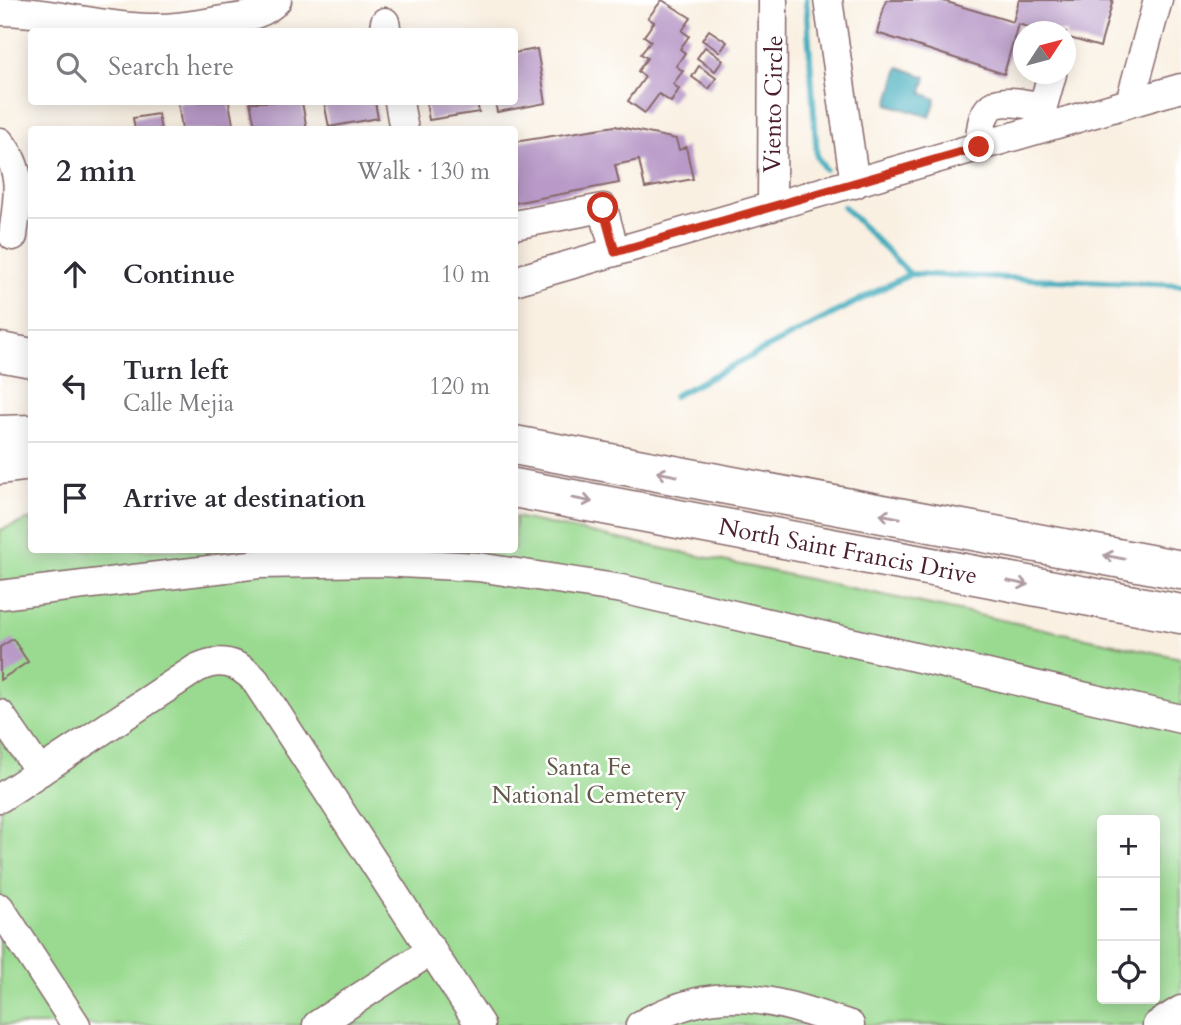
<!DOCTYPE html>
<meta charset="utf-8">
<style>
:root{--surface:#fff;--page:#f7f7f7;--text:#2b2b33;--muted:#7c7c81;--line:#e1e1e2}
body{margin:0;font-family:Cardo,serif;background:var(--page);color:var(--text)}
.controls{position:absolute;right:21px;bottom:21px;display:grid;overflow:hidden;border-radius:7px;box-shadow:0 4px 18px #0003}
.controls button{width:63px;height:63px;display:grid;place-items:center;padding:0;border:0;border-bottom:2px solid var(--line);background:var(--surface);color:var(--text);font:35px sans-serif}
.compass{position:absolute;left:1013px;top:21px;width:63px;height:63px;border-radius:50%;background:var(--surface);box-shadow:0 4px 18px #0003;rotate:54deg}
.stop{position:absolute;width:21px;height:21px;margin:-16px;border:5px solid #c8321e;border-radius:50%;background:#fff}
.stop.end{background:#c8321e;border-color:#fff;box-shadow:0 2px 7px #0008}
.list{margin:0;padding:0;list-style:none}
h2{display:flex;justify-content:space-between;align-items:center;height:91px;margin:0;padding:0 28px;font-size:30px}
h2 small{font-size:23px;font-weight:400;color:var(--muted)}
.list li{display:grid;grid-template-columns:46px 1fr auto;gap:21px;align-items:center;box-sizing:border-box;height:112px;padding:0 28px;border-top:2px solid var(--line)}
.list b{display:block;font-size:26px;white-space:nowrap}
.list p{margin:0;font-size:23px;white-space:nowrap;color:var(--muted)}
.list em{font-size:23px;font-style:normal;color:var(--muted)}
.icon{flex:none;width:38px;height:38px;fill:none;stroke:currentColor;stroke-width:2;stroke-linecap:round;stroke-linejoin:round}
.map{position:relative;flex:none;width:1181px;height:1025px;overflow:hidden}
.search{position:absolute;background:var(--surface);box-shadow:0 4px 18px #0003;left:28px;top:28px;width:490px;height:77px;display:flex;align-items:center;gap:18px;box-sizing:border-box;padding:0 24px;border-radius:7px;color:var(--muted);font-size:26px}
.panel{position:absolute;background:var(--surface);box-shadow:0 4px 18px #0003;left:28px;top:126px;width:490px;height:427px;border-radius:7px}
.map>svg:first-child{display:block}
.green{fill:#9ada90;stroke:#727c5e;stroke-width:2;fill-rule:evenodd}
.water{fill:#3dabbb;stroke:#446573;stroke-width:2}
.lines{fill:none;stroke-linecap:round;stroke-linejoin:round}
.stream{stroke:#3dabbb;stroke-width:6}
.building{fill:#b899c7}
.minor-casing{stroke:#87686b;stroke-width:31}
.highway-casing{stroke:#87686b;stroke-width:41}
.minor{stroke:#fff;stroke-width:28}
.highway{stroke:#fff;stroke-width:38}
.oneway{stroke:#ae9aa0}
.route{stroke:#c8321e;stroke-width:9}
.labels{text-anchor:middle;stroke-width:5;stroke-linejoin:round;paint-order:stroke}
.street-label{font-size:24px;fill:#4a1f2b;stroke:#fff}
.park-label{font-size:24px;fill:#625749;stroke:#fff}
</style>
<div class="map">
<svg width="1181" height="1025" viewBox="0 0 1181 1025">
<rect width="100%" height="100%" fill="#fff"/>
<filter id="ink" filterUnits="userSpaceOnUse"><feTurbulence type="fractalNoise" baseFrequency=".0143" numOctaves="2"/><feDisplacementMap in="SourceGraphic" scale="14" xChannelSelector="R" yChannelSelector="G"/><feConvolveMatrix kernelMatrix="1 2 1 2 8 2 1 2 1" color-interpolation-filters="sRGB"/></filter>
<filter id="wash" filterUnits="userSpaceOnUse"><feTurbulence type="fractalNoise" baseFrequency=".00686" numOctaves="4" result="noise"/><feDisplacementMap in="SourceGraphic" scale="28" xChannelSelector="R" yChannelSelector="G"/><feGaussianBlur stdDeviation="1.57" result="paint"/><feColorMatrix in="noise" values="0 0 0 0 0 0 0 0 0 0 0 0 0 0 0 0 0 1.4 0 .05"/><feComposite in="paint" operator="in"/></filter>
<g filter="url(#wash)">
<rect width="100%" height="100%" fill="#f9f0e2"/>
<path class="green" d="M515 517 1181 658V1025H0V530L31 519 32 550H514ZM1102 820H1155V999H1102Z"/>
<path class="water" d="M899 67 926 77 922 93 936 99 930 117 888 104Z"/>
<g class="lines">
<path class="stream" d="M806 0 817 157 825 169
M844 207 910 274
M674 396 910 274 1181 285"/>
</g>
<g id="blocks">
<path class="building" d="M662 0 691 18 682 31 689 36 680 49 685 53 676 66 683 71 673 84 679 89 671 102 659 94 645 113 628 101 645 77 638 71 647 58 641 54 651 41 644 36 654 22 648 18Z
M886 0H940L1013 22 1019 0H1113L1100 47 1066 37V32H1045L1018 24 1004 74 877 33Z
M709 30 727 42 720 52 702 40Z
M705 47 723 60 715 71 697 58Z
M537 49 546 103 497 112 495 102H514V53Z
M699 66 716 78 709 89 692 77Z
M178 102H229L234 130H182Z
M250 102H302L307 130H256Z
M324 102H375L378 118 329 127Z
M426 102H477L479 112 429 120Z
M158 114 161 130H135L133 118Z
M615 126 676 139 679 150 686 147 693 179 645 188 639 160 615 165 619 183 514 203V142Z
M13 639 28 662 0 680V647Z"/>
</g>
</g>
<g filter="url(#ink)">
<use href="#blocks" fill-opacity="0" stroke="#87686b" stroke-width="2"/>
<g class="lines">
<g class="minor-casing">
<path id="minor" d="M828 0 855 184
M0 11C50 11 99 27 149 28 174 29 199 24 223 20 244 17 263 16 277 0
M385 22 387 32
M399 102 404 130
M1130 102 1158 0
M1038 124 1052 74
M0 142C26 174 17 199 13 236
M980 147C980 96 998 98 1043 107
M772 207 773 0
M514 225 603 208 615 252
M514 281 1181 88
M0 595 259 564 381 562 478 567 622 589 1181 719
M0 714 40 772
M0 798 197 668C220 657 238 662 255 680L480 1025
M0 908 76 1025
M317 1025 432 950
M640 1025C721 981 768 998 850 1025
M1157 1025 1181 1010"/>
</g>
<g class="highway-casing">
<path id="highway" d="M0 352 32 358
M0 435 32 434
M514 445 1181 570
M0 465 32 461
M514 488 1181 614"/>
</g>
<use href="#minor" class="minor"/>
<use href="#highway" class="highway"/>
</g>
<defs><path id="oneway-shaft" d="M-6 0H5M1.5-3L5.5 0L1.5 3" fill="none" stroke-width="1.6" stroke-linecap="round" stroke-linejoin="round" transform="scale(1.75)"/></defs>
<g class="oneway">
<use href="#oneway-shaft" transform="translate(667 474) rotate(-169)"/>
<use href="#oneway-shaft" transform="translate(582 500) rotate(11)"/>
<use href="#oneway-shaft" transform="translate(890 516) rotate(-169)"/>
<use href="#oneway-shaft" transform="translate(1114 557) rotate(-169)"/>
<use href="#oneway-shaft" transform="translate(1018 583) rotate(11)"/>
</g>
</g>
<g class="lines" filter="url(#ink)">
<path class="route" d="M603 208 615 252 979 147"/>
</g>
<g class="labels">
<g class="street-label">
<text transform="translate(773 104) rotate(-89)" y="8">Viento Circle</text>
<text transform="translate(848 551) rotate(11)" y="8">North Saint Francis Drive</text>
</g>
<g class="park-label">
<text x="589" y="775">Santa Fe<tspan x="589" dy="28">National Cemetery</tspan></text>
</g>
</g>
</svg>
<div class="controls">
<button>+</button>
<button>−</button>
<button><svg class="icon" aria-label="locate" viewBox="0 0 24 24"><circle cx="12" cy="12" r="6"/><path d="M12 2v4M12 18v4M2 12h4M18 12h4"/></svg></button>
</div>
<svg class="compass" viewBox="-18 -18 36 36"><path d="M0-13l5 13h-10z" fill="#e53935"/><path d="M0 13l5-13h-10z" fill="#7c7c81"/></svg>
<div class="stop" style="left:603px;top:208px"></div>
<div class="stop end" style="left:979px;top:147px"></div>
<div class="search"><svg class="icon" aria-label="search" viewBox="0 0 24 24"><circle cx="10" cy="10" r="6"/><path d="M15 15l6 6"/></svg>Search here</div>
<section class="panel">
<h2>2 min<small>Walk · 130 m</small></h2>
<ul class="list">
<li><svg class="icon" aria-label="ahead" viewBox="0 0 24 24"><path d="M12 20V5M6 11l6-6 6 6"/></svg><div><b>Continue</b></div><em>10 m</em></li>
<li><svg class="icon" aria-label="left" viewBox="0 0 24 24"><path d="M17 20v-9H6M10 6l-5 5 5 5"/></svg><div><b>Turn left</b><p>Calle Mejia</p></div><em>120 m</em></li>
<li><svg class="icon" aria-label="arrive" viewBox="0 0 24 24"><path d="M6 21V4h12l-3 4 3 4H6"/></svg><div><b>Arrive at destination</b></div></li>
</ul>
</section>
</div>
